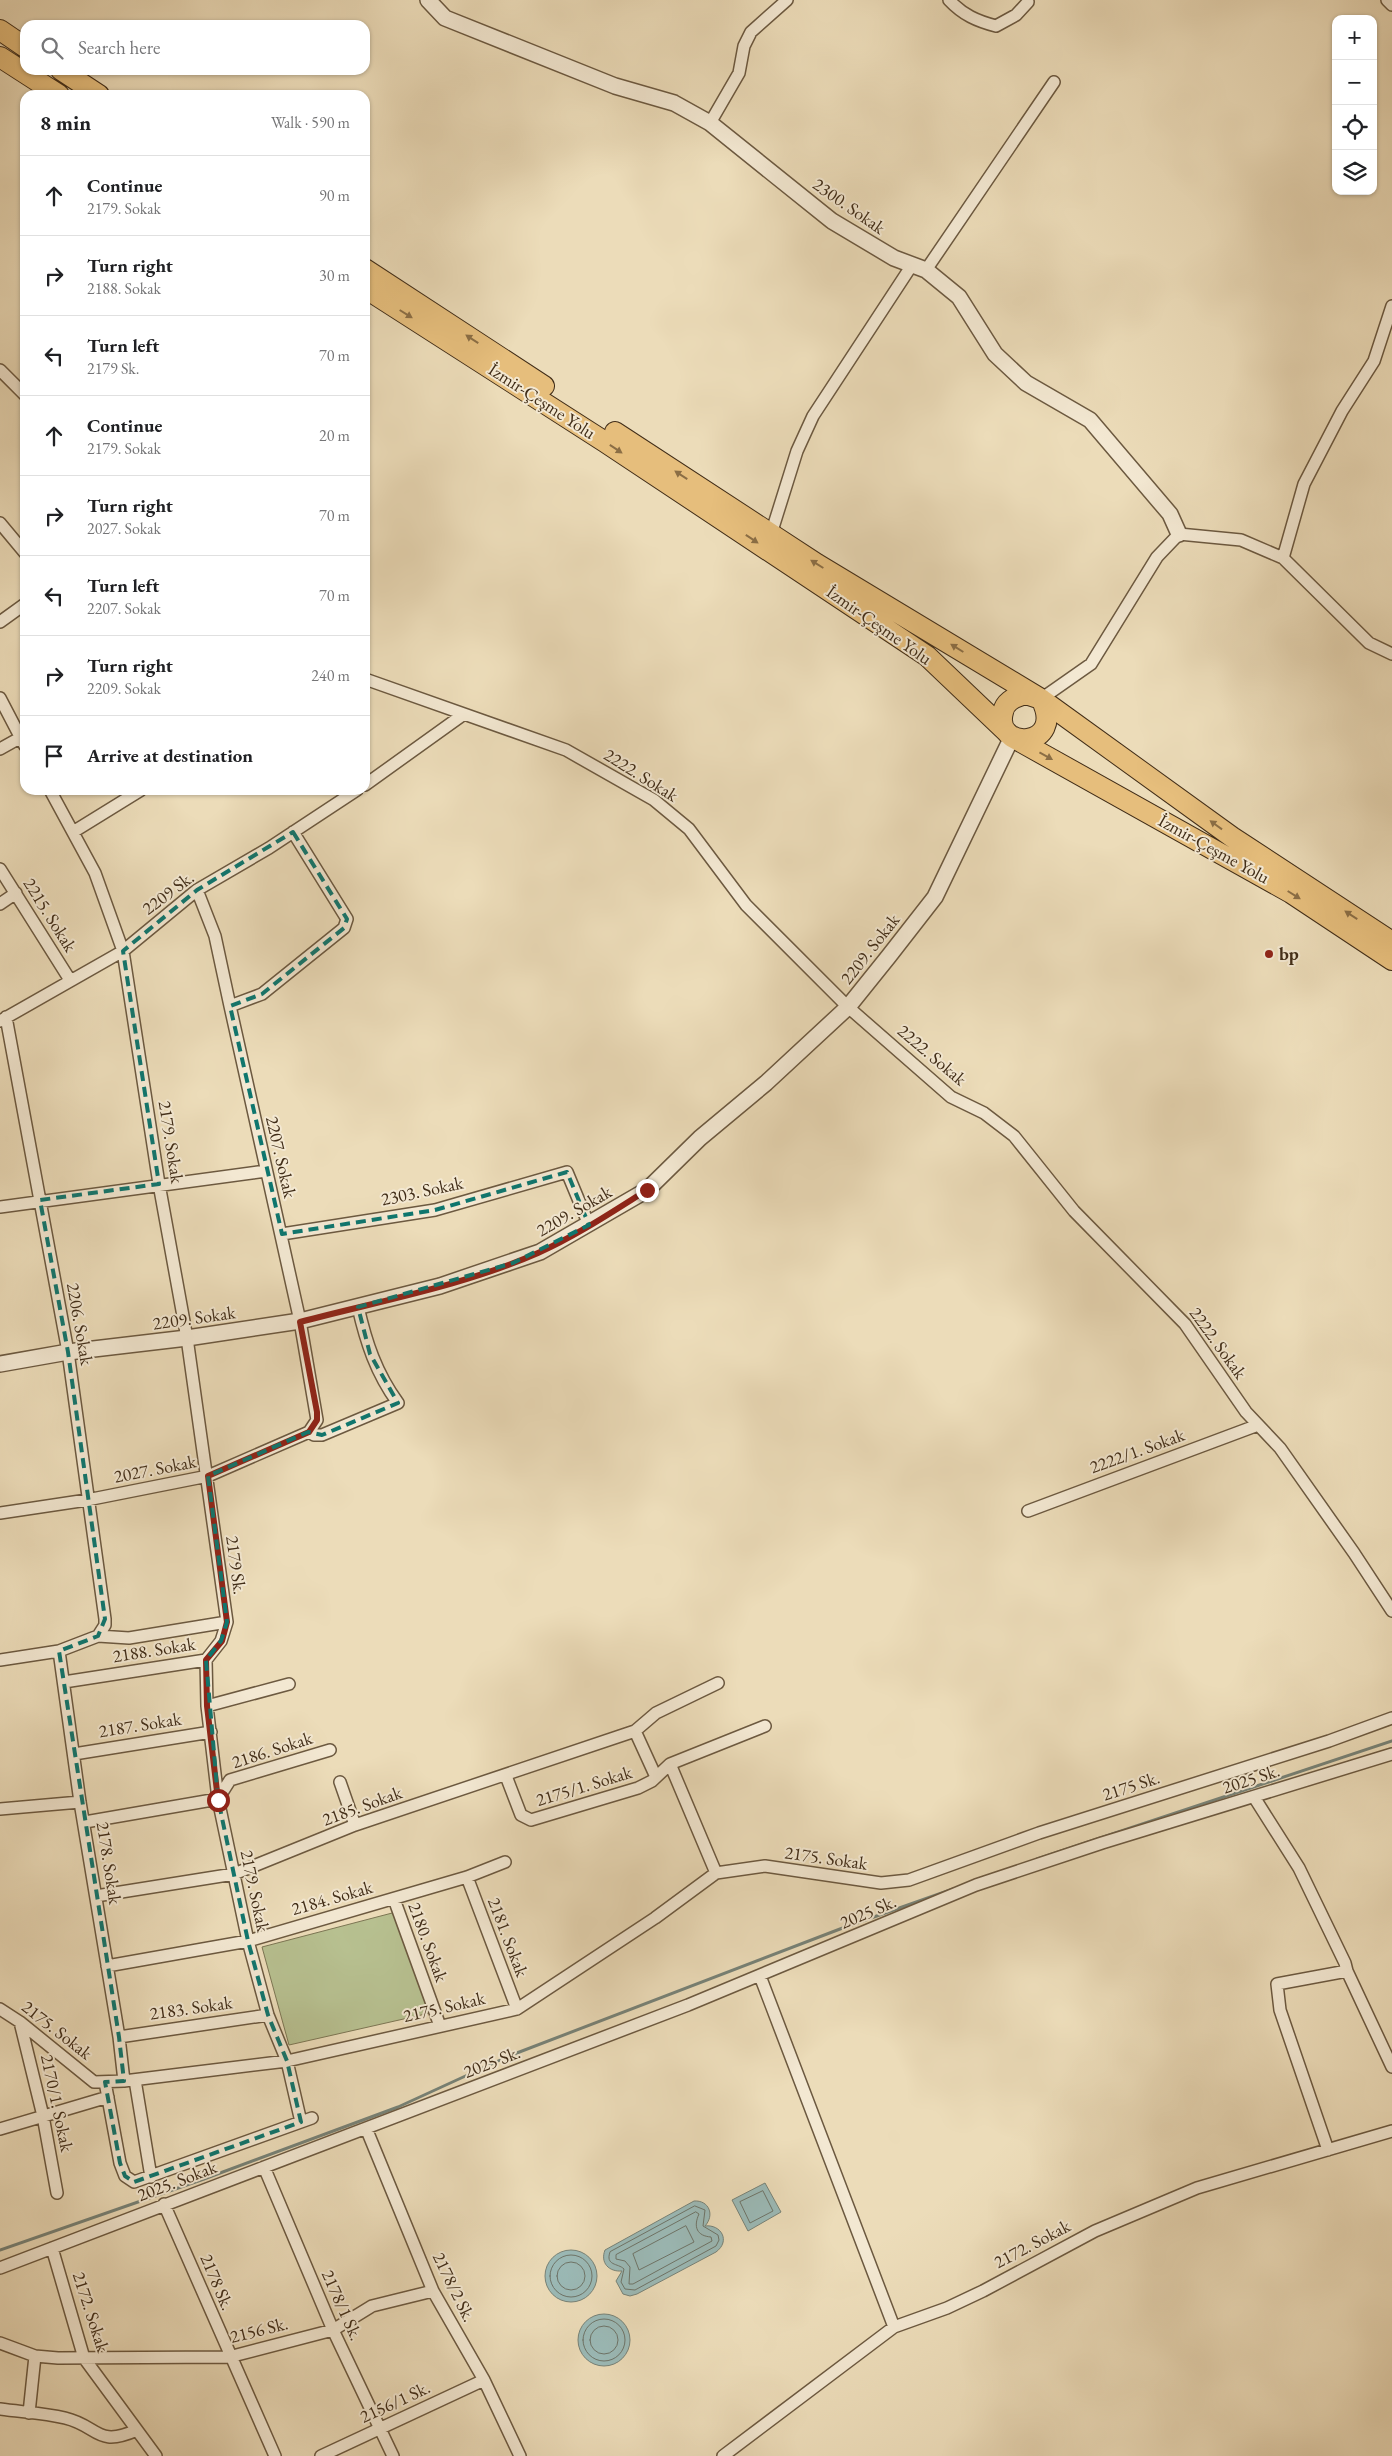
<!DOCTYPE html>
<meta charset="utf-8">
<style>
:root{--surface:#fff;--page:#f6f6f6;--text:#202124;--muted:#757577;--line:#e0e0e0}
body{margin:0;font-family:"EB Garamond",serif;background:var(--page);color:var(--text)}
.controls{position:absolute;right:15px;top:15px;display:grid;overflow:hidden;border-radius:10px;box-shadow:0 1px 4px #0004}
.controls button{width:45px;height:45px;display:grid;place-items:center;padding:0;border:0;border-bottom:1px solid var(--line);background:var(--surface);color:var(--text);font:25px sans-serif}
.stop{position:absolute;width:15px;height:15px;margin:-11px;border:4px solid #8f2418;border-radius:50%;background:#fff}
.stop.end{background:#8f2418;border-color:#fff;box-shadow:0 1px 5px #0008}
.list{margin:0;padding:0;list-style:none}
h2{display:flex;justify-content:space-between;align-items:center;height:65px;margin:0;padding:0 20px;font-size:21px}
h2 small{font-size:16px;font-weight:400;color:var(--muted)}
.list li{display:grid;grid-template-columns:32px 1fr auto;gap:15px;align-items:center;box-sizing:border-box;height:80px;padding:0 20px;border-top:1px solid var(--line)}
.list b{display:block;font-size:19px;white-space:nowrap}
.list p{margin:0;font-size:16px;white-space:nowrap;color:var(--muted)}
.list em{font-size:16px;font-style:normal;color:var(--muted)}
.icon{flex:none;width:28px;height:28px;fill:none;stroke:currentColor;stroke-width:2;stroke-linecap:round;stroke-linejoin:round}
.map{position:relative;flex:none;width:1392px;height:2456px;overflow:hidden}
.search{position:absolute;background:var(--surface);box-shadow:0 1px 4px #0004;left:20px;top:20px;width:350px;height:55px;display:flex;align-items:center;gap:12px;box-sizing:border-box;padding:0 18px;border-radius:15px;color:var(--muted);font-size:19px}
.panel{position:absolute;background:var(--surface);box-shadow:0 1px 4px #0004;left:20px;top:90px;width:350px;height:705px;border-radius:15px}
.map>svg:first-child{display:block}
.green{fill:#b7c090;stroke:#7c7654}
.water{fill:#9bbab7;stroke:#778277}
.lines{fill:none;stroke-linecap:round;stroke-linejoin:round}
.shore{stroke:#6e7468;stroke-width:1}
.stream{stroke:#778277;stroke-width:3}
.minor-casing{stroke:#6c5940;stroke-width:14}
.tertiary-casing{stroke:#6c5940;stroke-width:18}
.trunk-casing{stroke:#412d18;stroke-width:22}
.minor{stroke:#f3e8d2;stroke-width:11}
.tertiary{stroke:#f3e8d2;stroke-width:15}
.trunk{stroke:#e6be7c;stroke-width:20}
.oneway{fill:#8b6e45}
.route{stroke:#8f2418;stroke-width:6}
.marked{fill:none;stroke:#0f766e;stroke-width:4;stroke-dasharray:10 6;stroke-linejoin:round}
.poi-dot{fill:#8f2418;stroke:#f3e8d2;stroke-width:2}
.labels{text-anchor:middle;stroke-width:4;stroke-linejoin:round;paint-order:stroke}
.street-label{font-size:18px;fill:#412d18;stroke:#f3e8d2}
.poi-label{font-size:18px;font-weight:bold;fill:#412d18;stroke:#f3e8d2;text-anchor:start}
</style>
<div class="map">
<svg width="1392" height="2456" viewBox="0 0 1392 2456">
<rect width="100%" height="100%" fill="#ecdcb9"/>
<filter id="stains"><feTurbulence type="fractalNoise" baseFrequency=".004" numOctaves="4"/><feColorMatrix values="0 0 0 0 .2 0 0 0 0 .09 0 0 0 0 .02 0 0 0 .5 -.17"/></filter>
<radialGradient id="worn" r=".72"><stop offset=".6" stop-color="#630" stop-opacity="0"/><stop offset="1" stop-color="#630" stop-opacity=".3"/></radialGradient>
<path class="green" d="M396 1912 430 2013 289 2045 262 1947Z"/>
<path class="water" d="M765 2183 781 2212 748 2231 732 2200Z
M694 2201C709 2200 715 2215 705 2226 721 2224 731 2241 716 2252L637 2294 630 2296 623 2294 616 2281 622 2271C609 2272 600 2263 605 2250Z
M545 2276a26 26 0 1 1 52 0a26 26 0 1 1-52 0Z
M578 2340a26 26 0 1 1 52 0a26 26 0 1 1-52 0Z"/>
<g class="lines">
<path class="shore" d="M763 2191 773 2211 750 2223 740 2202Z
M695 2206 705 2210 703 2226 718 2235 719 2240 716 2246 635 2290 625 2289 621 2282 624 2269C618 2263 605 2266 610 2252Z
M696 2212 699 2214C693 2227 697 2236 711 2237L712 2241 633 2284H629L630 2267 625 2261 616 2259V2255Z
M686 2226 694 2242 639 2270 633 2254Z
M550 2276a21 21 0 1 1 42 0a21 21 0 1 1-42 0Z
M557 2276a14 14 0 1 1 28 0a14 14 0 1 1-28 0Z
M583 2340a21 21 0 1 1 42 0a21 21 0 1 1-42 0Z
M590 2340a14 14 0 1 1 28 0a14 14 0 1 1-28 0Z"/>
<path class="stream" d="M1037 1859 1392 1741
M0 2250 204 2179 398 2107 509 2056 840 1929 953 1889"/>
<g class="minor-casing">
<path id="minor" d="M949 0C963 15 977 21 996 26L1016 15 1028 2
M1387 0 1392 5
M710 123 739 73 744 46 751 32 787 0
M926 270 1054 82
M0 370 25 395
M0 523 25 553
M771 534 797 451 813 416 912 265
M1283 558 1304 484 1342 411 1374 361 1392 306
M0 622 25 604
M365 679 566 750 654 800 689 829 746 905 848 1007 951 1097 984 1113 1014 1136 1074 1211 1185 1324 1246 1412 1280 1448 1354 1553 1392 1611
M0 698 25 746
M1041 699 1091 664 1157 557 1179 534 1241 540 1283 558 1369 643 1392 654
M0 749 25 735
M365 785 464 714
M50 790 95 873 123 951 159 1184 187 1338 227 1622 221 1641 206 1660 64 1682
M73 832 141 790
M0 869 70 980
M0 904 16 893
M230 1006 262 994 344 928 347 919 293 832
M6 1017 68 1352 105 1619V1625L98 1636
M0 1021 123 951 197 890 269 848 357 790
M0 1207 266 1171
M282 1234 435 1210 567 1172 589 1225
M309 1432 314 1435H322L398 1403C376 1373 366 1342 358 1307
M1028 1511 1258 1425
M0 1513 87 1500 208 1476 309 1432 317 1420 300 1321 230 1006 215 936 197 890
M98 1636 129 1638 227 1622
M59 1651 80 1802 119 2037 124 2081
M0 1660 59 1651 98 1636
M206 1660 207 1706 218 1799 248 1941 268 2015 287 2061 301 2122
M207 1706 289 1684
M635 1731 656 1777
M74 1754 211 1732
M670 1764 765 1726
M506 1776 521 1815 531 1820 638 1788 652 1781 670 1764 716 1873
M340 1782 355 1825
M1254 1797 1299 1868 1345 1963 1347 1971 1277 1984 1280 2010 1328 2150
M0 1809 80 1802
M85 1822 218 1799 230 1780 330 1750
M467 1877 517 2009
M96 1896 234 1874 355 1825 635 1731 656 1713 718 1683
M394 1899 440 2026
M107 1966 248 1941 467 1877 505 1862
M1347 1971 1392 2067
M760 1976 894 2327
M0 2009 20 2022 94 2082 124 2081 287 2061 517 2009 655 1918 716 1873 765 1866 881 1883 909 1880 1039 1833 1329 1741 1392 1718
M20 2022 43 2116 57 2193
M119 2037 268 2015
M135 2080 151 2177
M105 2082 120 2163 125 2176 134 2182 312 2118
M366 2128 433 2291 484 2380 520 2456
M0 2129 108 2097
M264 2167 333 2330 393 2456
M164 2204 275 2456
M52 2248 84 2358 156 2456
M0 2268 688 2005 976 1885 1102 1843 1392 1754
M0 2343 35 2356 58 2358 229 2357 333 2330 372 2306 433 2291
M0 2409C21 2412 44 2413 65 2418 99 2426 96 2448 137 2430
M29 2413 35 2356
M321 2456 484 2380
M723 2456 894 2327 947 2308 983 2291 1095 2231 1197 2188 1392 2131"/>
</g>
<g class="tertiary-casing">
<path id="tertiary" d="M428 0 445 18 615 86 674 103 710 123 832 221 894 258 926 270 959 297 995 354 1026 383 1090 420 1170 514 1179 534
M0 1364 68 1352 187 1338 300 1321 440 1286 540 1252 647 1190 700 1138 766 1083 848 1007 889 956 935 897 1012 737"/>
</g>
<g class="trunk-casing">
<path id="trunk" d="M0 30 25 47
M0 57 59 95
M61 70 99 95
M365 269 544 386
M365 288 605 442 927 656 1012 737 1291 893 1392 960
M615 432 817 564 1041 699 1232 837 1392 942
M1022 695H1029L1041 699C1067 749 992 751 1003 712 1005 702 1013 698 1022 695Z"/>
</g>
<use href="#minor" class="minor"/>
<use href="#tertiary" class="tertiary"/>
<use href="#trunk" class="trunk"/>
</g>
<defs><path id="oneway-solid" d="M-6-.8H1V-3.2L6.5 0L1 3.2V.8H-6Z" transform="scale(1.25)"/></defs>
<g class="oneway">
<use href="#oneway-solid" transform="translate(406 314) rotate(32)"/>
<use href="#oneway-solid" transform="translate(472 339) rotate(-147)"/>
<use href="#oneway-solid" transform="translate(616 449) rotate(34)"/>
<use href="#oneway-solid" transform="translate(681 475) rotate(-147)"/>
<use href="#oneway-solid" transform="translate(752 539) rotate(34)"/>
<use href="#oneway-solid" transform="translate(817 564) rotate(-148)"/>
<use href="#oneway-solid" transform="translate(957 648) rotate(-148)"/>
<use href="#oneway-solid" transform="translate(1046 756) rotate(29)"/>
<use href="#oneway-solid" transform="translate(1216 825) rotate(-144)"/>
<use href="#oneway-solid" transform="translate(1294 895) rotate(32)"/>
<use href="#oneway-solid" transform="translate(1351 915) rotate(-147)"/>
</g>
<g class="lines">
<path class="route" d="M218 1800 207 1706 206 1660 222 1641 227 1622 208 1476 309 1432 317 1420V1412L300 1322C379 1301 463 1286 538 1253 576 1236 612 1212 647 1190"/>
</g>
<path class="marked" d="M293 832 347 919 344 928 262 994 230 1006 282 1234 435 1210 567 1172 589 1225 513 1263 358 1307 370 1354 398 1403 322 1435 308 1432 208 1476 227 1622 221 1641 206 1660 218 1799 248 1941 268 2015 287 2061 301 2122 134 2182 125 2176 120 2163 105 2082 124 2081 119 2037 59 1651 98 1636 105 1619 68 1352 40 1200 159 1184 123 951 197 890Z"/>
<circle class="poi-dot" cx="1269" cy="954" r="5"/>
<g class="labels">
<g class="street-label">
<text transform="translate(849 206) rotate(35)" y="6">2300. Sokak</text>
<text transform="translate(542 401) rotate(33)" y="6">İzmir-Çeşme Yolu</text>
<text transform="translate(879 625) rotate(35)" y="6">İzmir-Çeşme Yolu</text>
<text transform="translate(641 775) rotate(32)" y="6">2222. Sokak</text>
<text transform="translate(1214 849) rotate(29)" y="6">İzmir-Çeşme Yolu</text>
<text transform="translate(168 893) rotate(-37)" y="6">2209 Sk.</text>
<text transform="translate(50 915) rotate(58)" y="6">2215. Sokak</text>
<text transform="translate(870 949) rotate(-52)" y="6">2209. Sokak</text>
<text transform="translate(932 1055) rotate(40)" y="6">2222. Sokak</text>
<text transform="translate(171 1142) rotate(81)" y="6">2179. Sokak</text>
<text transform="translate(281 1157) rotate(77)" y="6">2207. Sokak</text>
<text transform="translate(422 1191) rotate(-12)" y="6">2303. Sokak</text>
<text transform="translate(574 1211) rotate(-30)" y="6">2209. Sokak</text>
<text transform="translate(194 1318) rotate(-8)" y="6">2209. Sokak</text>
<text transform="translate(80 1324) rotate(80)" y="6">2206. Sokak</text>
<text transform="translate(1218 1343) rotate(54)" y="6">2222. Sokak</text>
<text transform="translate(1137 1451) rotate(-20)" y="6">2222/1. Sokak</text>
<text transform="translate(155 1469) rotate(-11)" y="6">2027. Sokak</text>
<text transform="translate(236 1565) rotate(82)" y="6">2179 Sk.</text>
<text transform="translate(154 1650) rotate(-9)" y="6">2188. Sokak</text>
<text transform="translate(140 1725) rotate(-9)" y="6">2187. Sokak</text>
<text transform="translate(272 1750) rotate(-18)" y="6">2186. Sokak</text>
<text transform="translate(1251 1779) rotate(-18)" y="6">2025 Sk.</text>
<text transform="translate(584 1786) rotate(-17)" y="6">2175/1. Sokak</text>
<text transform="translate(1131 1786) rotate(-18)" y="6">2175 Sk.</text>
<text transform="translate(362 1806) rotate(-20)" y="6">2185. Sokak</text>
<text transform="translate(826 1858) rotate(8)" y="6">2175. Sokak</text>
<text transform="translate(109 1863) rotate(81)" y="6">2178. Sokak</text>
<text transform="translate(255 1891) rotate(78)" y="6">2179. Sokak</text>
<text transform="translate(332 1898) rotate(-16)" y="6">2184. Sokak</text>
<text transform="translate(868 1912) rotate(-23)" y="6">2025 Sk.</text>
<text transform="translate(508 1937) rotate(69)" y="6">2181. Sokak</text>
<text transform="translate(428 1942) rotate(70)" y="6">2180. Sokak</text>
<text transform="translate(444 2007) rotate(-13)" y="6">2175. Sokak</text>
<text transform="translate(191 2008) rotate(-8)" y="6">2183. Sokak</text>
<text transform="translate(57 2030) rotate(38)" y="6">2175. Sokak</text>
<text transform="translate(492 2062) rotate(-21)" y="6">2025 Sk.</text>
<text transform="translate(57 2103) rotate(78)" y="6">2170/1. Sokak</text>
<text transform="translate(177 2181) rotate(-21)" y="6">2025. Sokak</text>
<text transform="translate(1032 2244) rotate(-28)" y="6">2172. Sokak</text>
<text transform="translate(217 2282) rotate(67)" y="6">2178 Sk.</text>
<text transform="translate(454 2287) rotate(64)" y="6">2178/2 Sk.</text>
<text transform="translate(342 2305) rotate(66)" y="6">2178/1 Sk.</text>
<text transform="translate(91 2312) rotate(72)" y="6">2172. Sokak</text>
<text transform="translate(259 2330) rotate(-14)" y="6">2156 Sk.</text>
<text transform="translate(395 2402) rotate(-25)" y="6">2156/1 Sk.</text>
</g>
<g class="poi-label">
<text x="1279" y="960">bp</text>
</g>
</g>
<rect width="100%" height="100%" filter="url(#stains)"/>
<rect width="100%" height="100%" fill="url(#worn)"/>
</svg>
<div class="controls">
<button>+</button>
<button>−</button>
<button><svg class="icon" aria-label="locate" viewBox="0 0 24 24"><circle cx="12" cy="12" r="6"/><path d="M12 2v4M12 18v4M2 12h4M18 12h4"/></svg></button>
<button><svg class="icon" aria-label="layers" viewBox="0 0 24 24"><path d="M12 4l9 5-9 5-9-5zM3 14l9 5 9-5"/></svg></button>
</div>
<div class="stop" style="left:218px;top:1800px"></div>
<div class="stop end" style="left:647px;top:1190px"></div>
<div class="search"><svg class="icon" aria-label="search" viewBox="0 0 24 24"><circle cx="10" cy="10" r="6"/><path d="M15 15l6 6"/></svg>Search here</div>
<section class="panel">
<h2>8 min<small>Walk · 590 m</small></h2>
<ul class="list">
<li><svg class="icon" aria-label="ahead" viewBox="0 0 24 24"><path d="M12 20V5M6 11l6-6 6 6"/></svg><div><b>Continue</b><p>2179. Sokak</p></div><em>90 m</em></li>
<li><svg class="icon" aria-label="right" viewBox="0 0 24 24"><path d="M7 20v-9h11M14 6l5 5-5 5"/></svg><div><b>Turn right</b><p>2188. Sokak</p></div><em>30 m</em></li>
<li><svg class="icon" aria-label="left" viewBox="0 0 24 24"><path d="M17 20v-9H6M10 6l-5 5 5 5"/></svg><div><b>Turn left</b><p>2179 Sk.</p></div><em>70 m</em></li>
<li><svg class="icon" aria-label="ahead" viewBox="0 0 24 24"><path d="M12 20V5M6 11l6-6 6 6"/></svg><div><b>Continue</b><p>2179. Sokak</p></div><em>20 m</em></li>
<li><svg class="icon" aria-label="right" viewBox="0 0 24 24"><path d="M7 20v-9h11M14 6l5 5-5 5"/></svg><div><b>Turn right</b><p>2027. Sokak</p></div><em>70 m</em></li>
<li><svg class="icon" aria-label="left" viewBox="0 0 24 24"><path d="M17 20v-9H6M10 6l-5 5 5 5"/></svg><div><b>Turn left</b><p>2207. Sokak</p></div><em>70 m</em></li>
<li><svg class="icon" aria-label="right" viewBox="0 0 24 24"><path d="M7 20v-9h11M14 6l5 5-5 5"/></svg><div><b>Turn right</b><p>2209. Sokak</p></div><em>240 m</em></li>
<li><svg class="icon" aria-label="arrive" viewBox="0 0 24 24"><path d="M6 21V4h12l-3 4 3 4H6"/></svg><div><b>Arrive at destination</b></div></li>
</ul>
</section>
</div>
